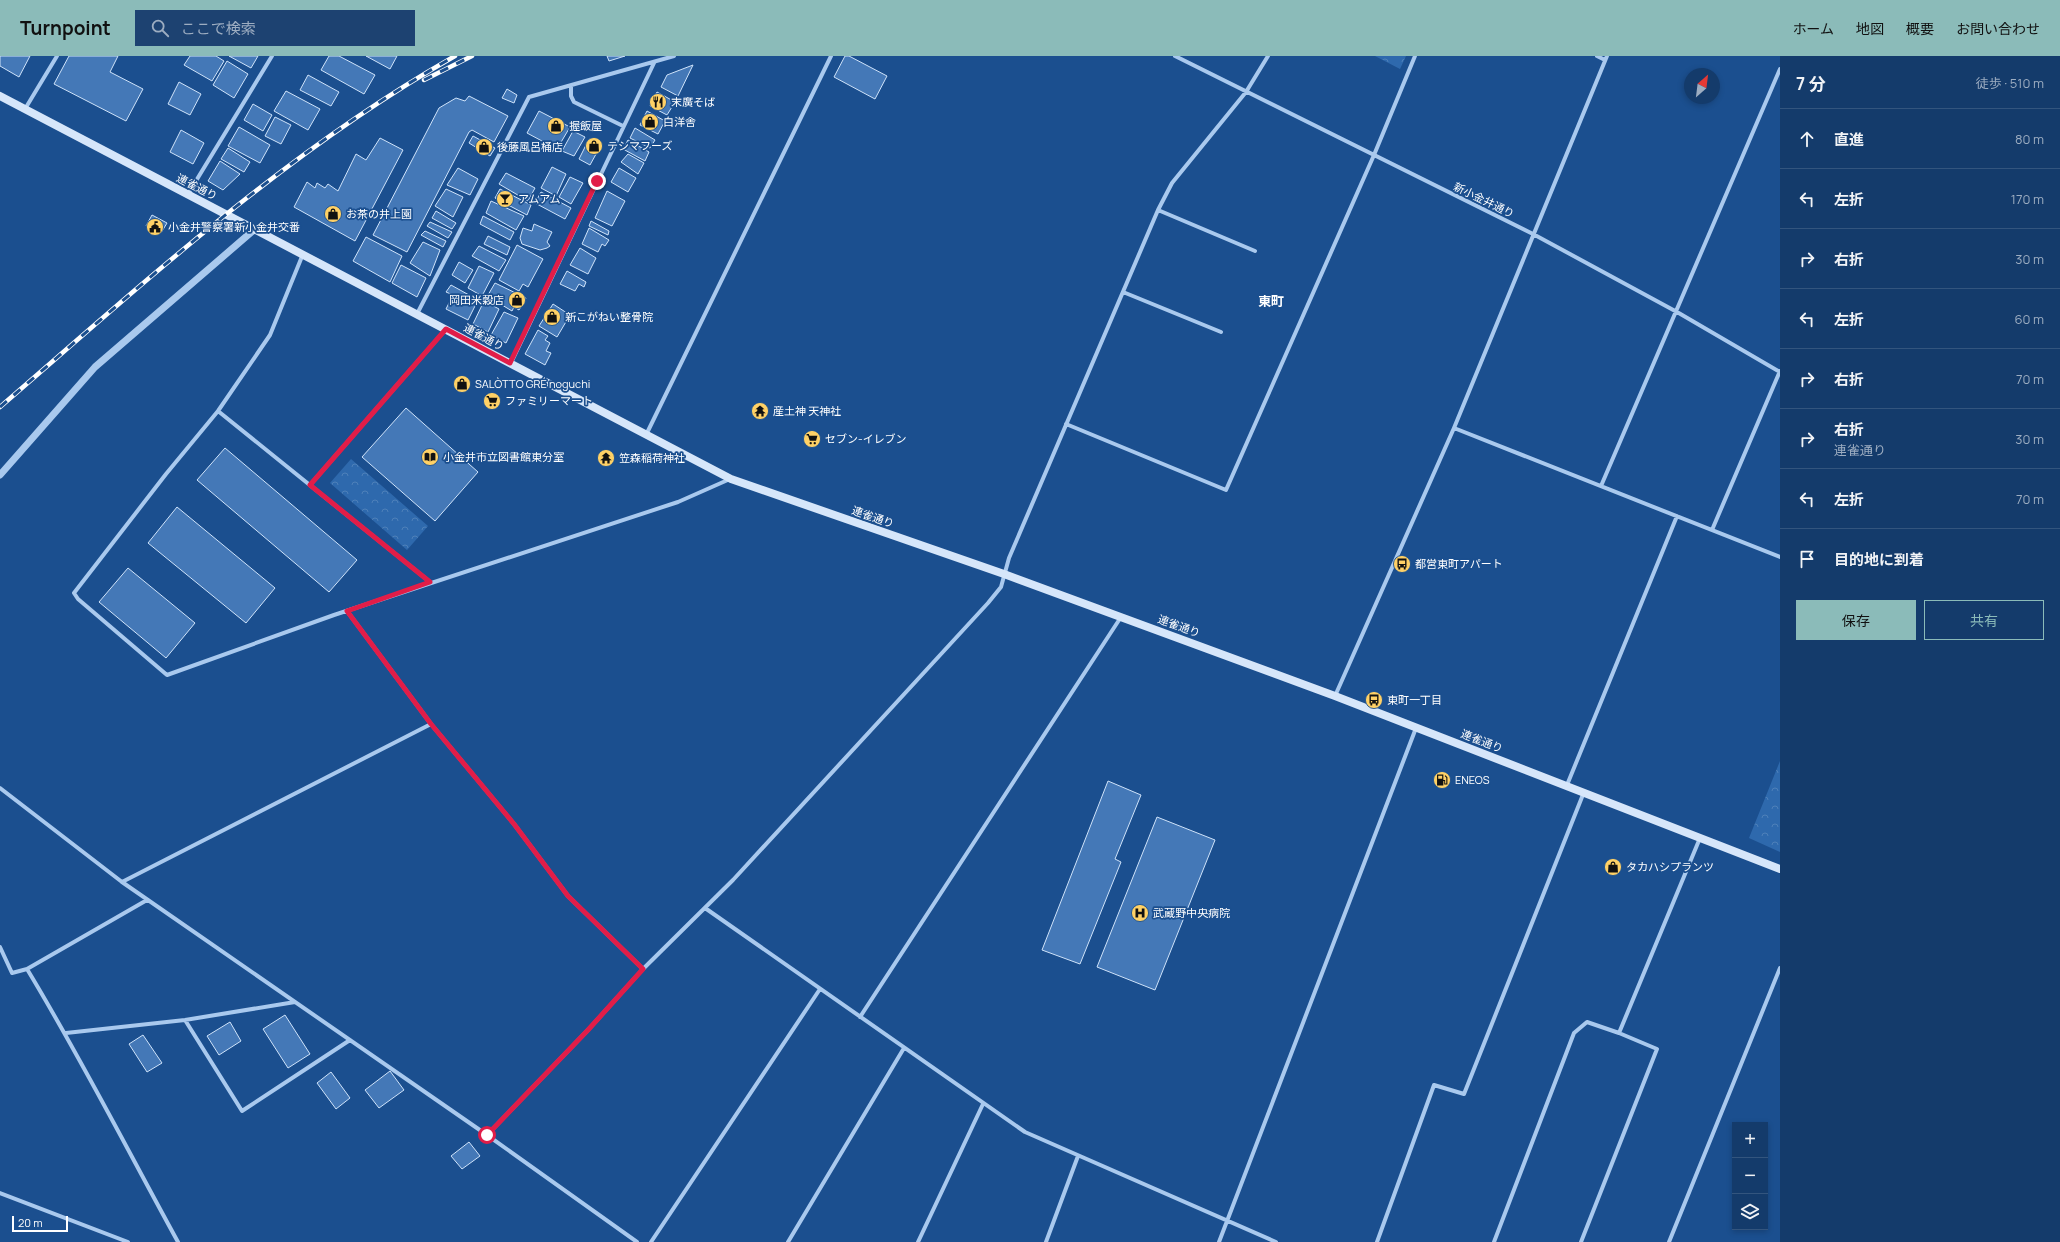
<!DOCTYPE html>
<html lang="ja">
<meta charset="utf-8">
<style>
:root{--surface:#143b6b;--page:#1d4271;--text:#f1f3f6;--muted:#9dadc1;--line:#33557e;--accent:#8bbbb9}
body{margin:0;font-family:Manrope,"Noto Sans JP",sans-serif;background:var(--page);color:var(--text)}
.controls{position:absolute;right:12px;bottom:12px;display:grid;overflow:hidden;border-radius:0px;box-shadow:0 2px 6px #0003}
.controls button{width:36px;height:36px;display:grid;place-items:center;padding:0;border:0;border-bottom:1px solid var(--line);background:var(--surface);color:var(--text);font:20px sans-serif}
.compass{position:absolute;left:1684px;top:12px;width:36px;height:36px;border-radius:50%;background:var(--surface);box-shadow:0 2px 6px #0003;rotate:28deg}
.scale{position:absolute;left:12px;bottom:10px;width:56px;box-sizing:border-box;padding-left:4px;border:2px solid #fff;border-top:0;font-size:11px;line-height:14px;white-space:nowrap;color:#fff;-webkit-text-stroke:3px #1b4f8f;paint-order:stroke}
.stop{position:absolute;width:12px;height:12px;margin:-9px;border:3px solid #e11d48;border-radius:50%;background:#fff}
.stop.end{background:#e11d48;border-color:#fff;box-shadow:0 1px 4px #0008}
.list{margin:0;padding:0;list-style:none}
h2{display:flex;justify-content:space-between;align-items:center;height:52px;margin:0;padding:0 16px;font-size:17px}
h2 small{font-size:13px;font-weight:400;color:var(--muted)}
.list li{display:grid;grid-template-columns:26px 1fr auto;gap:12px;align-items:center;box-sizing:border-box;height:60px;padding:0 16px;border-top:1px solid var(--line)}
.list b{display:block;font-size:15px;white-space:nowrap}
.list p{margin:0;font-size:13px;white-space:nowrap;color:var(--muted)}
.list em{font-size:13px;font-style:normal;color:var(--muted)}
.actions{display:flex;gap:8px;padding:12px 16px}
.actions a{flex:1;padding:9px 0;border:1px solid var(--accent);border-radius:0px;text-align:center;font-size:14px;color:var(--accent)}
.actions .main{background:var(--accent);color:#111}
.icon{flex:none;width:22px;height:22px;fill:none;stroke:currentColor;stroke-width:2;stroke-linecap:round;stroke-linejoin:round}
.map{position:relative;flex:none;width:1780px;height:1186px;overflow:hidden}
header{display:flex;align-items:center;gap:24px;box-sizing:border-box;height:56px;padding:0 20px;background:var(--accent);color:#111}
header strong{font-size:19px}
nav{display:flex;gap:22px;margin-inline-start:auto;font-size:14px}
.search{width:280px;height:36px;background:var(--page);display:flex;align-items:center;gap:10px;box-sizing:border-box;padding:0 14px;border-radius:0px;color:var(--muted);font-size:15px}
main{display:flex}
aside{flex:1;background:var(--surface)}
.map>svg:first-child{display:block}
.park{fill:url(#park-crowns)}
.building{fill:#4478b7;stroke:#cfe3fa}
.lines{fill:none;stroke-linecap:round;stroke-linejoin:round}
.minor{stroke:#a9c9ee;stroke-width:4}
.tertiary{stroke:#a9c9ee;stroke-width:7}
.secondary{stroke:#d6e6fa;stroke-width:8}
.rail-casing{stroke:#fff;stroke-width:4.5}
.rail{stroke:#1b4f8f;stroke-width:3;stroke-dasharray:9;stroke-linecap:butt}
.route{stroke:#e11d48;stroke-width:5}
.labels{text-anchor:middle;stroke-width:3.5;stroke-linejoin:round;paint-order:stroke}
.poi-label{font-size:11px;fill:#fff;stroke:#1b4f8f;text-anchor:start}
.street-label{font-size:11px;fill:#fff;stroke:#1b4f8f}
.quarter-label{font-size:13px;font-weight:bold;fill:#fff;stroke:#1b4f8f}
</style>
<header>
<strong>Turnpoint</strong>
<div class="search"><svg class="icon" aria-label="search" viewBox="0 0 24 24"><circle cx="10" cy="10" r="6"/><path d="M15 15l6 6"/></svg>ここで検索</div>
<nav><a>ホーム</a><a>地図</a><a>概要</a><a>お問い合わせ</a></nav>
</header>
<main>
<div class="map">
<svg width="1780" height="1186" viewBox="0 0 1780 1186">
<defs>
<pattern id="park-crowns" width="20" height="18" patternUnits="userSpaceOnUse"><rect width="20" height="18" fill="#2e69ad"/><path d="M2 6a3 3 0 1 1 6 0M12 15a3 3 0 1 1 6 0" fill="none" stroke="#4d80b9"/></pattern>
</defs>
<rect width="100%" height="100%" fill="#1b4f8f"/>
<path class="park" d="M1375 0H1406L1400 13Z
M351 403 428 470 407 494 330 427Z
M1780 705V796L1749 782Z"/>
<path class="building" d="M0 0H30L19 21 0 10Z
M69 0H118L110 16 143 33 126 65 54 28Z
M190 0H216L224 5 212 25 184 9Z
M229 0H258L251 12Z
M329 0H339L375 19 364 38 321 14Z
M366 0H397L390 13Z
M607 0H625L609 5Z
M845 0H849L887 20 875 43 834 21Z
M227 5 248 18 234 42 213 29Z
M693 9 678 40 661 31 667 19Z
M308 19 339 36 331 50 300 34Z
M179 26 201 38 190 59 168 48Z
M507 33 517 39 514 47 502 42Z
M286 35 320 53 308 74 274 55Z
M657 36 675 46 667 59 650 50Z
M469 40 508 60 494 86 472 74 469 76 407 196 373 179 439 52 456 42 465 45Z
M253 48 272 59 263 75 244 64Z
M539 55 570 71 557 93 527 77Z
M647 55 665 65 658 78 640 69Z
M275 61 291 69 281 88 265 80Z
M239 71 270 89 260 107 228 90Z
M635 72 655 84 650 92 630 82Z
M181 74 204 87 193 108 170 96Z
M573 75 585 81 574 100 562 95Z
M473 80 495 92 490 100 469 87Z
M380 82 403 94 355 185 294 151 307 126 315 132 317 127 325 132 328 128 338 135 356 98 366 104Z
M589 83 601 89 590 109 579 103Z
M628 84 649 96 645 105 623 93Z
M228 92 250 106 244 116 221 103Z
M628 98 644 107 638 118 621 106Z
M220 105 240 118 223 134 208 125Z
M552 111 566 118 556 140 541 132Z
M458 112 478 123 470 139 447 129Z
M619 112 636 122 628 136 611 126Z
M506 117 535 132 528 145 499 128Z
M570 121 583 127 571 148 559 141Z
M446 133 463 141 453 161 435 150Z
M500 133 531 149 527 159 495 142Z
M607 135 625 145 612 170 595 162Z
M541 136 571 152 565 163 535 147Z
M491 145 524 160 516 174 486 157Z
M436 155 456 167 452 173 432 162Z
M152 159 167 167 161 177 146 170Z
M483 160 514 176 510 184 480 168Z
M591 165 609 175 608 179 589 170Z
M430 166 452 176 448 182 427 170Z
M534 168 552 176 547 186 550 190 547 192 540 194 522 188 520 182 523 172 532 175Z
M589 172 609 184 605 190 602 188 598 196 582 188Z
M425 175 446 185 443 191 421 179Z
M488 180 510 191 507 199 484 188Z
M366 181 402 200 390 226 353 205Z
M423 186 440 194 430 220 410 207Z
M517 189 543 203 528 231 523 228 519 235 499 224Z
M479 190 506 204 499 215 472 200Z
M580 192 596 202 588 218 570 209Z
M459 206 473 214 465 227 452 219Z
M401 209 426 222 417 241 392 227Z
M479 210 494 217 482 240 468 232Z
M567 215 586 226 584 231 579 228 575 235 560 228Z
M495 227 526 242 519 254 514 251 512 255 502 249 503 246 488 239Z
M451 229 478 244 468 264 446 253 453 239 446 236Z
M484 245 499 253 488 276 473 268Z
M553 248 570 259 557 281 539 270Z
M504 256 518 262 506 287 491 279Z
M538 274 548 280 545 284 550 287 546 295 551 297 545 309 525 298Z
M406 352 478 416 435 465 362 401Z
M225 392 357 504 329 536 197 424Z
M177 451 275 532 246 567 148 487Z
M128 512 195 567 166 602 99 546Z
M1108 725 1141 739 1115 803 1121 806 1080 908 1042 894Z
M1157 761 1215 784 1155 934 1097 911Z
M285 959 310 998 288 1012 263 973Z
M230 966 241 985 219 999 207 980Z
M143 979 162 1007 147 1016 129 988Z
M390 1015 404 1034 379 1052 365 1034Z
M331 1016 350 1042 336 1053 317 1027Z
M469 1086 480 1100 462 1113 451 1100Z"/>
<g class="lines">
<path class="minor" d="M1175 0 1533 178 1677 256 1780 316
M1597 0 1605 4
M571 30V40L574 46 623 70
M25 53 57 0
M188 138 272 0
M1158 154 1255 195
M303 198 270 279 218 355 166 418 74 537 78 543 167 619 334 559 678 446 730 423
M1123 236 1221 276
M417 258 529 41 674 0
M511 307 654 7
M218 355 430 526
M1066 368 1226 434 1374 99 1415 0
M1454 372 1780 501
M646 379 831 0
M310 429 446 273
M1601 430 1780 13
M1712 474 1780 315
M347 555 431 668 514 768 568 840 643 913
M1335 640 1454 372 1607 0
M1567 729 1677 460
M0 732 122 826 487 1079 637 1186
M122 826 431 668
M705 852 1025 1076 1276 1186
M0 891 12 917 27 913 147 844
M27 913C81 1002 128 1095 178 1186
M860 961 1121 561
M185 964 242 1055 350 984
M66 977 185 964 295 946
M487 1079 588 974 643 913 733 824 988 547 1001 531 1009 502 1158 154 1172 127 1246 36 1268 0
M0 1137 128 1186
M651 1186 820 933
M788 1186 904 992
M918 1186 983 1048
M1046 1186 1078 1100
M1219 1186 1416 672
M1377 1186 1434 1029 1464 1038 1584 736
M1494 1186 1574 977 1587 966 1619 977 1700 782
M1581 1186 1657 993 1619 977
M1669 1186 1780 912"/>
<path class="tertiary" d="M0 419 95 311 255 173"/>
<path class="secondary" d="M0 40 731 423 1004 518 1335 640 1780 813"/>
<g class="rail-casing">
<path id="rail" d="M424 24 472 0
M0 351C145 226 287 95 455 0"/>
</g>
<use href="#rail" class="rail"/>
</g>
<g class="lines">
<path class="route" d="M487 1079 588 974 643 913 568 840 514 768 431 668 347 555 430 526 310 429 446 273 510 307 597 125"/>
</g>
<defs>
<g id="restaurant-disc" transform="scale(0.9)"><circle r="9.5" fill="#ffd166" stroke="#1b4f8f"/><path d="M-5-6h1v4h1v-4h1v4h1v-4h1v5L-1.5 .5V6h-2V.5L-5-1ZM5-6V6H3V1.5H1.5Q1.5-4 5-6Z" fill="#111"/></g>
<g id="shop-disc" transform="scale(0.9)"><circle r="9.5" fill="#ffd166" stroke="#1b4f8f"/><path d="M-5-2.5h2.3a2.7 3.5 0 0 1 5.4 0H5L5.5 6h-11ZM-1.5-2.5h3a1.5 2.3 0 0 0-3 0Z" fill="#111"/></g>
<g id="bar-disc" transform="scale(0.9)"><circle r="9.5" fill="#ffd166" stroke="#1b4f8f"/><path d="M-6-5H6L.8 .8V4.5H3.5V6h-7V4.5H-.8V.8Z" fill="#111"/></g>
<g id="civic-disc" transform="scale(0.9)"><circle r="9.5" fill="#ffd166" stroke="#1b4f8f"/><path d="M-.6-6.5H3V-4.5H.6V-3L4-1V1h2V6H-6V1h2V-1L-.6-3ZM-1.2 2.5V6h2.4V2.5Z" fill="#111"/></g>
<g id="supermarket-disc" transform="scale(0.9)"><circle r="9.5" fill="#ffd166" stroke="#1b4f8f"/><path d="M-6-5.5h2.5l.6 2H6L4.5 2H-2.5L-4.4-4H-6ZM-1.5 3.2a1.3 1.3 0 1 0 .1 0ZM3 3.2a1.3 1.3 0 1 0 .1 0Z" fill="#111"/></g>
<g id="temple-disc" transform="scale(0.9)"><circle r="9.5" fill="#ffd166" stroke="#1b4f8f"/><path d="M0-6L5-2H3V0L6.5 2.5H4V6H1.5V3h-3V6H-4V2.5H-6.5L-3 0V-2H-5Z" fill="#111"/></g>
<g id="library-disc" transform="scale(0.9)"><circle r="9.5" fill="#ffd166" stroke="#1b4f8f"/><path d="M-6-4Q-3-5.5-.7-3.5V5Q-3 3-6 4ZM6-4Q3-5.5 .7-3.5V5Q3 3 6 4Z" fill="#111"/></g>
<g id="bus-disc" transform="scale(0.9)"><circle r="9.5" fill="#ffd166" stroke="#1b4f8f"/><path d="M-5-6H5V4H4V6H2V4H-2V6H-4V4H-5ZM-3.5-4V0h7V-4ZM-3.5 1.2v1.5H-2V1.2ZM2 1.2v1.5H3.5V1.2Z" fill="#111"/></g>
<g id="fuel-disc" transform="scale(0.9)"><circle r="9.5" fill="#ffd166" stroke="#1b4f8f"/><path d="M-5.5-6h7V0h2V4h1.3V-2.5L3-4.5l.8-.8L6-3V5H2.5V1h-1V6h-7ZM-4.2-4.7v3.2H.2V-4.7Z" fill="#111"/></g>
<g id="hospital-disc" transform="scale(0.9)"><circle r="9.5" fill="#ffd166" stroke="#1b4f8f"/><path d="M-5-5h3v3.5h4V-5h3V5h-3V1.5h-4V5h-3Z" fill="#111"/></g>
</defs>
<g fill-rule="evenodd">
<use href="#restaurant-disc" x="658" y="46"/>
<use href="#shop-disc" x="650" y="66"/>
<use href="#shop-disc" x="556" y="70"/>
<use href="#shop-disc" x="594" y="90"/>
<use href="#shop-disc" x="484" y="91"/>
<use href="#bar-disc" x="505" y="143"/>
<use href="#shop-disc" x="333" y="158"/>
<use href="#civic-disc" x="155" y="171"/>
<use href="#shop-disc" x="517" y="244"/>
<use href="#shop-disc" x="552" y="261"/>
<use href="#shop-disc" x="462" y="328"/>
<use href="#supermarket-disc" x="492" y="345"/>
<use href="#temple-disc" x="760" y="355"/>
<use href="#supermarket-disc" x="812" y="383"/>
<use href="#library-disc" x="430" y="401"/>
<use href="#temple-disc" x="606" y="402"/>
<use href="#bus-disc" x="1402" y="508"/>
<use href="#bus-disc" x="1374" y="644"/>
<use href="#fuel-disc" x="1442" y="724"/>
<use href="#shop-disc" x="1613" y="811"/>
<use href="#hospital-disc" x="1140" y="857"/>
</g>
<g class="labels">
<g class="poi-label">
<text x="671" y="50">末廣そば</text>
<text x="663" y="70">白洋舎</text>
<text x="569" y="74">握飯屋</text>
<text x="607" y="94">テシマフーズ</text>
<text x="497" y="95">後藤風呂桶店</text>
<text x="518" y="147">アムアム</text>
<text x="346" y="162">お茶の井上園</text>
<text x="168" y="175">小金井警察署新小金井交番</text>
<text x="504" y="248" text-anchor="end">岡田米穀店</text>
<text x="565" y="265">新こがねい整骨院</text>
<text x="475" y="332">SALÒTTO GRÉ noguchi</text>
<text x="505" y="349">ファミリーマート</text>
<text x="773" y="359">産土神 天神社</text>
<text x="825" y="387">セブン-イレブン</text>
<text x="443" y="405">小金井市立図書館東分室</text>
<text x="619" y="406">笠森稲荷神社</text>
<text x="1415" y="512">都営東町アパート</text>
<text x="1387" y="648">東町一丁目</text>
<text x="1455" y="728">ENEOS</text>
<text x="1626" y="815">タカハシプランツ</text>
<text x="1153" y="861">武蔵野中央病院</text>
</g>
<g class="street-label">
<text transform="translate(197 131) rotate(27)" y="4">連雀通り</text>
<text transform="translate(1484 144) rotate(26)" y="4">新小金井通り</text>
<text transform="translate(484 281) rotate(28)" y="4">連雀通り</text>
<text transform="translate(873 461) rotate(19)" y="4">連雀通り</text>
<text transform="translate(1179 570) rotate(20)" y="4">連雀通り</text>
<text transform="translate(1482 685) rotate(21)" y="4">連雀通り</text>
</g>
<g class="quarter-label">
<text x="1271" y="250">東町</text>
</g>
</g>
</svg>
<div class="controls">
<button>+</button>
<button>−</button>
<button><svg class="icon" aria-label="layers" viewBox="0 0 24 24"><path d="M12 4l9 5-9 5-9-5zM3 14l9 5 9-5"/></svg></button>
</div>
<svg class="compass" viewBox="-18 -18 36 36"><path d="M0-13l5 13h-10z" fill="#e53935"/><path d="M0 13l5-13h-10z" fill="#9dadc1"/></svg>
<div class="scale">20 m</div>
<div class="stop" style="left:487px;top:1079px"></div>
<div class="stop end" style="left:597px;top:125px"></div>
</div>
<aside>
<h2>7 分<small>徒歩 · 510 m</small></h2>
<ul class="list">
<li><svg class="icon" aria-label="ahead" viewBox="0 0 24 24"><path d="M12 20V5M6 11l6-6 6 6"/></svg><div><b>直進</b></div><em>80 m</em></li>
<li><svg class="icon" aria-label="left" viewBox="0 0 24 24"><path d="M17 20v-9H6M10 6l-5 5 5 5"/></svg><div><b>左折</b></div><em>170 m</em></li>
<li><svg class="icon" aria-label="right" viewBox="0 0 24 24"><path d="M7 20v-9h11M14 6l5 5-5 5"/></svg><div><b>右折</b></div><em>30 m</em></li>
<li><svg class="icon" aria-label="left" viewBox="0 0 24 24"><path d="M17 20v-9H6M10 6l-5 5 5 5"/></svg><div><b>左折</b></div><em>60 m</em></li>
<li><svg class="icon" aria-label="right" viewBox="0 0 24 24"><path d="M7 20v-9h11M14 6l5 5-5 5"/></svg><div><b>右折</b></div><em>70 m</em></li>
<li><svg class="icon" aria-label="right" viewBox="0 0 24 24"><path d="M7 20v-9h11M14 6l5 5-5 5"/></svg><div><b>右折</b><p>連雀通り</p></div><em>30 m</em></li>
<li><svg class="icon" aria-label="left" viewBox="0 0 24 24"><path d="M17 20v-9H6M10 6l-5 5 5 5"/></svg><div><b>左折</b></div><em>70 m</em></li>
<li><svg class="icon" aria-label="arrive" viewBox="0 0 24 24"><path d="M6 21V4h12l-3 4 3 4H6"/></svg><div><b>目的地に到着</b></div></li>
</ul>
<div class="actions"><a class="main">保存</a><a>共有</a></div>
</aside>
</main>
